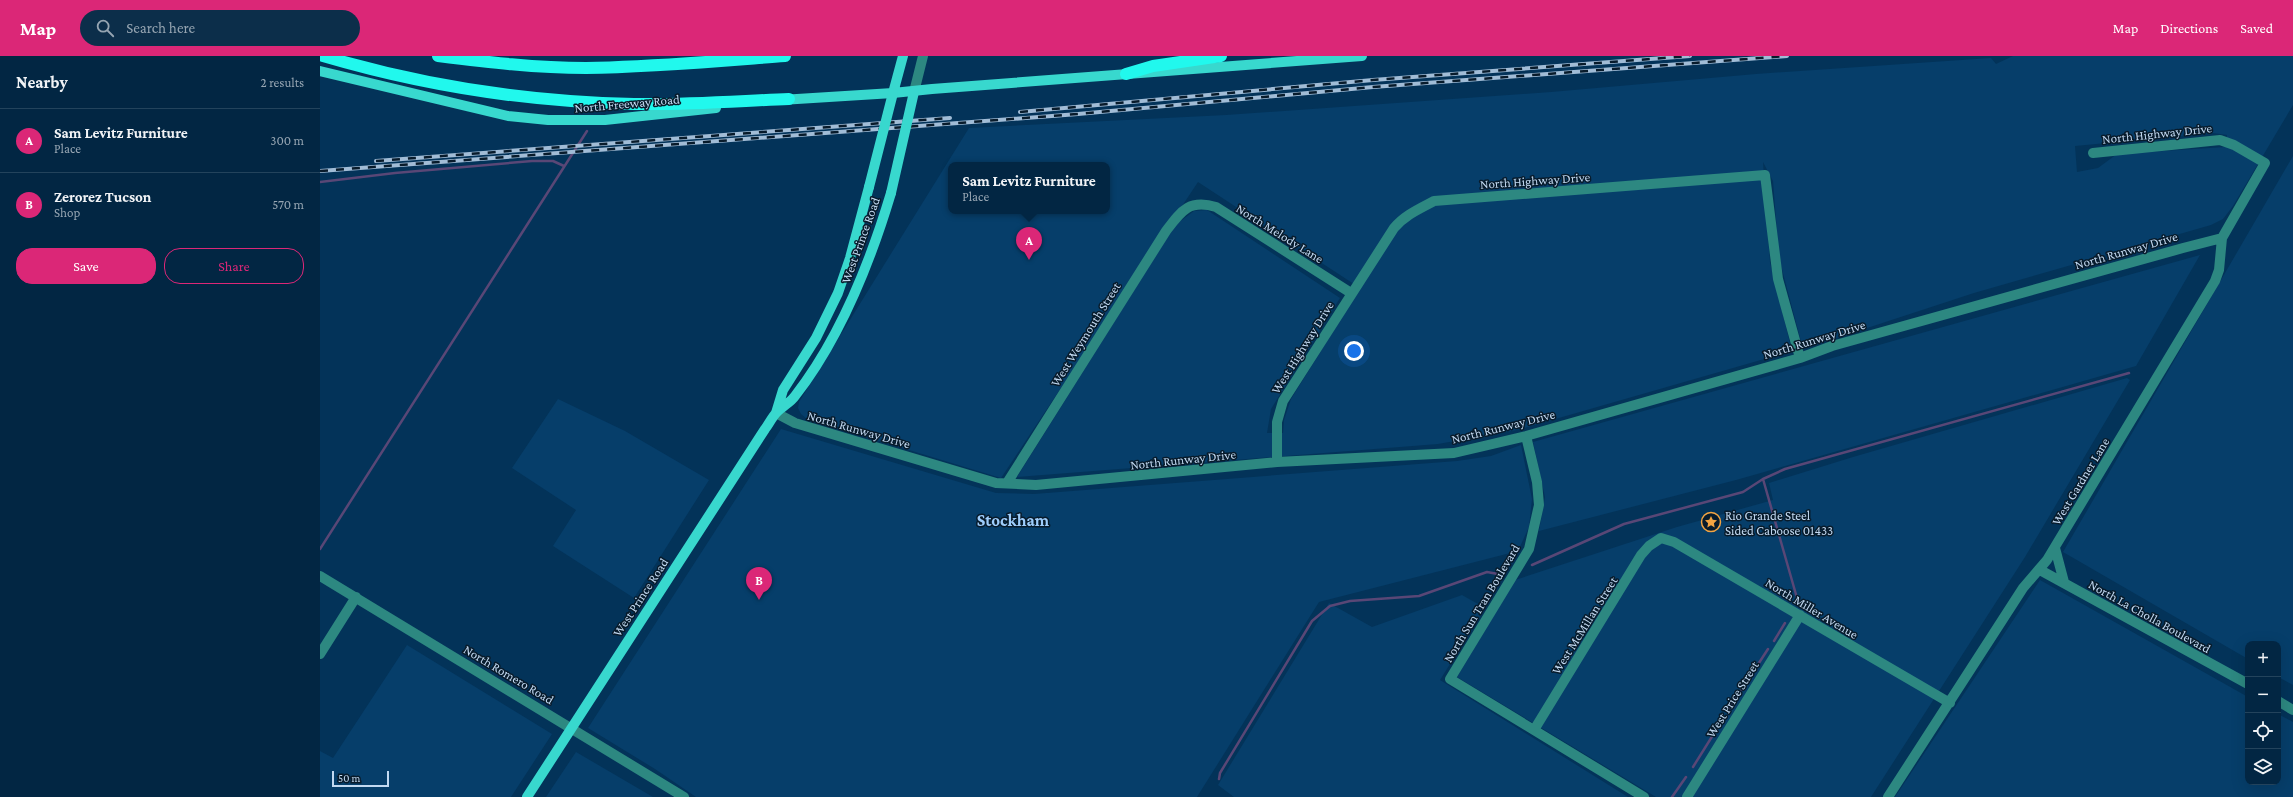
<!DOCTYPE html>
<meta charset="utf-8">
<style>
:root{--surface:#022643;--page:#0c2e4a;--text:#f1f3f6;--muted:#96a5b2;--line:#23435c;--accent:#db2777}
body{margin:0;font-family:"Crimson Pro",serif;background:var(--page);color:var(--text)}
.controls{position:absolute;right:12px;bottom:12px;display:grid;overflow:hidden;border-radius:8px;box-shadow:0 4px 16px #0002}
.controls button{width:36px;height:36px;display:grid;place-items:center;padding:0;border:0;border-bottom:1px solid var(--line);background:var(--surface);color:var(--text);font:20px sans-serif}
.scale{position:absolute;left:12px;bottom:10px;width:57px;box-sizing:border-box;padding-left:4px;border:2px solid #c2d9f1;border-top:0;font-size:11px;line-height:14px;white-space:nowrap;color:#c2d9f1;-webkit-text-stroke:3px #081b2b;paint-order:stroke}
.you{position:absolute;left:1034px;top:295px;width:14px;height:14px;margin:-10px;border:3px solid #fff;border-radius:50%;background:#1a73e8;box-shadow:0 0 0 6px #1a73e833}
.badge{display:grid;place-items:center;width:26px;height:26px;border-radius:50%;background:var(--accent);color:#fff;font-size:13px;font-weight:700}
.pin{position:absolute;translate:-50% -33px;filter:drop-shadow(0 1px 2px #0008)}
.pin::after{content:'';position:absolute;top:21px;width:14px;height:12px;background:inherit;clip-path:polygon(0 0,100% 0,50% 100%)}
.popup{position:absolute;left:628px;top:106px;width:162px;height:52px;box-sizing:border-box;display:grid;place-content:center;border-radius:8px;background:var(--surface);filter:drop-shadow(0 1px 3px #0005);font-size:13px;white-space:nowrap;color:var(--muted)}
.popup b{font-size:15px;color:var(--text)}
.popup::after{content:'';position:absolute;left:50%;top:100%;margin-left:-8px;border:8px solid transparent;border-top-color:var(--surface)}
.list{margin:0;padding:0;list-style:none}
h2{display:flex;justify-content:space-between;align-items:center;height:52px;margin:0;padding:0 16px;font-size:17px}
h2 small{font-size:13px;font-weight:400;color:var(--muted)}
.list li{display:grid;grid-template-columns:26px 1fr auto;gap:12px;align-items:center;box-sizing:border-box;height:64px;padding:0 16px;border-top:1px solid var(--line)}
.list b{display:block;font-size:15px;white-space:nowrap}
.list p{margin:0;font-size:13px;white-space:nowrap;color:var(--muted)}
.list em{font-size:13px;font-style:normal;color:var(--muted)}
.actions{display:flex;gap:8px;padding:12px 16px}
.actions a{flex:1;padding:9px 0;border:1px solid var(--accent);border-radius:16px;text-align:center;font-size:14px;color:var(--accent)}
.actions .main{background:var(--accent);color:#fff}
.icon{flex:none;width:22px;height:22px;fill:none;stroke:currentColor;stroke-width:2;stroke-linecap:round;stroke-linejoin:round}
.map{position:relative;flex:none;width:1973px;height:741px;overflow:hidden}
header{display:flex;align-items:center;gap:24px;box-sizing:border-box;height:56px;padding:0 20px;background:var(--accent);color:#fff}
header strong{font-size:19px}
nav{display:flex;gap:22px;margin-inline-start:auto;font-size:14px}
.search{width:280px;height:36px;background:var(--page);display:flex;align-items:center;gap:10px;box-sizing:border-box;padding:0 14px;border-radius:22px;color:var(--muted);font-size:15px}
main{display:flex}
aside{flex:1;background:var(--surface)}
.map>svg:first-child{display:block}
.built{fill:#063e6a;fill-rule:evenodd}
.lines{fill:none;stroke-linecap:round;stroke-linejoin:round}
.stream{stroke:#594776;stroke-width:2.5}
.minor{stroke:#2d8881;stroke-width:10}
.major{stroke:#38d8ce;stroke-width:10}
.highway{stroke:#21f8ed;stroke-width:12}
.rail-casing{stroke:#a1bcd6;stroke-width:4}
.rail{stroke:#081b2b;stroke-width:2.5;stroke-dasharray:8;stroke-linecap:butt}
.major-bridge{stroke:#38d8ce;stroke-width:10}
.labels{text-anchor:middle;stroke-width:3;stroke-linejoin:round;paint-order:stroke}
.street-label{font-size:13px;fill:#c2d9f1;stroke:#081b2b}
.poi-label{font-size:13px;fill:#c2d9f1;stroke:#081b2b;text-anchor:start}
.district-label{font-size:17px;font-weight:bold;fill:#9ecdfc;stroke:#081b2b}
</style>
<header>
<strong>Map</strong>
<div class="search"><svg class="icon" aria-label="search" viewBox="0 0 24 24"><circle cx="10" cy="10" r="6"/><path d="M15 15l6 6"/></svg>Search here</div>
<nav><a>Map</a><a>Directions</a><a>Saved</a></nav>
</header>
<main>
<aside>
<h2>Nearby<small>2 results</small></h2>
<ul class="list">
<li><span class="badge">A</span><div><b>Sam Levitz Furniture</b><p>Place</p></div><em>300 m</em></li>
<li><span class="badge">B</span><div><b>Zerorez Tucson</b><p>Shop</p></div><em>570 m</em></li>
</ul>
<div class="actions"><a class="main">Save</a><a>Share</a></div>
</aside>
<div class="map">
<svg width="1973" height="741" viewBox="0 0 1973 741">
<rect width="100%" height="100%" fill="#033359"/>
<path class="built" d="M1693 0H1973V49L1913 150 1903 163 1891 169 1654 237 1483 293 1459 202 1453 125 1443 106 1450 206 1472 295 1197 374 1118 388 697 421 855 169 874 155 887 154 1020 242 951 353 947 377H963L964 364 971 343 1040 232 878 126 681 422 487 363 481 358 478 352 479 346 649 72 906 59 1231 36 1436 18 1671 2 1676 8ZM1893 77 1907 79 1905 91 1797 98 1778 112 1757 116 1755 90ZM631 109H787V155H631Z
M1973 100V629L1958 621V588H1928V603L1743 496Z
M1880 199 1816 310 1416 424 1219 475 1225 441 1213 386Z
M1807 322 1810 324 1705 501 1551 741H1336L1137 621 1195 524 1357 471 1453 444 1449 427 1533 401Z
M238 343 305 375 389 424 314 542 233 490 256 454 192 412Z
M461 373 676 437 714 438 1137 405 1171 400 1201 389 1212 443 1209 471 1198 495 999 546 877 741H376L335 713 268 672Z
M1720 524 1928 641V726H1958V658L1973 666V741H1575Z
M1142 539 1165 552 1120 624 1308 741H914L898 729 1009 547 1052 571Z
M87 589 232 678 191 741H0V695L13 702Z
M256 696 333 741H226Z"/>
<g class="lines">
<path class="stream" d="M0 126 75 117 212 105H233L244 110
M1443 423 1477 542
M0 493 267 75
M1212 509 1304 468 1423 436 1443 423 1465 413 1809 317
M1454 585 1465 567
M1409 653 1448 593
M1373 711 1403 663
M899 723 900 717 992 565 1010 550 1030 545 1099 540 1167 516 1178 518
M1352 741 1366 721"/>
<path class="minor" d="M594 36 603 0
M456 357 475 367 676 427 716 429 957 406 1134 397 1206 380 1480 302 1512 290 1863 192 1902 182
M1206 380 1217 426 1219 449 1209 493 1130 623 1324 741
M957 406V366L963 345 1074 172C1085 159 1099 153 1114 145L1445 119 1458 223 1480 302
M687 427 846 175C861 155 869 143 896 151L1031 237
M1735 492 1744 526
M1720 514 1928 628
M0 520 364 741
M0 598 36 541
M1958 645 1973 654
M1214 674 1321 499 1329 490 1341 482 1354 486 1630 647
M1367 741 1480 559
M1568 741 1703 532 1727 504 1895 225 1899 214 1902 182 1945 107 1914 89 1900 84 1773 97"/>
<path class="major" d="M0 15 188 60 228 64H285L396 52
M573 37 583 0
M461 44 573 37 612 33 1042 0
M456 357 463 334 496 282 518 237 530 202 549 131
M207 741 445 373C449 368 452 361 457 356 463 350 471 346 475 340 521 281 550 207 571 137"/>
<path class="highway" d="M3 0C105 30 209 46 314 48 366 49 418 45 469 43
M118 0C167 6 216 12 266 12 332 11 399 5 465 0
M806 18 833 10 901 0"/>
<g class="rail-casing">
<path id="rail" d="M700 56 1053 24 1370 0
M56 105 630 62
M0 115 758 58 1053 31 1467 0
M1385 468 1397 464"/>
</g>
<use href="#rail" class="rail"/>
<path class="major-bridge" d="M549 131 573 37
M571 137 594 36"/>
</g>
<defs>
<g id="sight-ring" transform="scale(1)"><circle r="9.5" fill="#081b2b" stroke="#f3a442" stroke-width="1.5"/><path d="M0-6L1.8-2.2L6-1.7L2.9 1.2L3.7 5.4L0 3.3L-3.7 5.4L-2.9 1.2L-6-1.7L-1.8-2.2Z" fill="#f3a442"/></g>
</defs>
<g fill-rule="evenodd">
<use href="#sight-ring" x="1391" y="466"/>
</g>
<g class="labels">
<g class="street-label">
<text transform="translate(307 47) rotate(-5)" y="5">North Freeway Road</text>
<text transform="translate(1837 77) rotate(-6)" y="5">North Highway Drive</text>
<text transform="translate(1215 124) rotate(-4)" y="5">North Highway Drive</text>
<text transform="translate(960 177) rotate(32)" y="5">North Melody Lane</text>
<text transform="translate(540 184) rotate(-70)" y="5">West Prince Road</text>
<text transform="translate(1806 194) rotate(-16)" y="5">North Runway Drive</text>
<text transform="translate(765 278) rotate(-58)" y="5">West Weymouth Street</text>
<text transform="translate(1494 283) rotate(-17)" y="5">North Runway Drive</text>
<text transform="translate(982 291) rotate(-58)" y="5">West Highway Drive</text>
<text transform="translate(1183 370) rotate(-14)" y="5">North Runway Drive</text>
<text transform="translate(539 373) rotate(16)" y="5">North Runway Drive</text>
<text transform="translate(863 403) rotate(-6)" y="5">North Runway Drive</text>
<text transform="translate(1760 425) rotate(-59)" y="5">West Gardner Lane</text>
<text transform="translate(320 541) rotate(-57)" y="5">West Prince Road</text>
<text transform="translate(1161 547) rotate(-59)" y="5">North Sun Tran Boulevard</text>
<text transform="translate(1492 552) rotate(31)" y="5">North Miller Avenue</text>
<text transform="translate(1830 560) rotate(29)" y="5">North La Cholla Boulevard</text>
<text transform="translate(1264 569) rotate(-58)" y="5">West McMillan Street</text>
<text transform="translate(189 618) rotate(31)" y="5">North Romero Road</text>
<text transform="translate(1412 643) rotate(-58)" y="5">West Price Street</text>
</g>
<g class="poi-label">
<text x="1405" y="464">Rio Grande Steel<tspan x="1405" dy="15">Sided Caboose 01433</tspan></text>
</g>
<g class="district-label">
<text x="693" y="470">Stockham</text>
</g>
</g>
</svg>
<div class="controls">
<button>+</button>
<button>−</button>
<button><svg class="icon" aria-label="locate" viewBox="0 0 24 24"><circle cx="12" cy="12" r="6"/><path d="M12 2v4M12 18v4M2 12h4M18 12h4"/></svg></button>
<button><svg class="icon" aria-label="layers" viewBox="0 0 24 24"><path d="M12 4l9 5-9 5-9-5zM3 14l9 5 9-5"/></svg></button>
</div>
<div class="scale">50 m</div>
<div class="you"></div>
<div class="pin badge" style="left:709px;top:204px">A</div>
<div class="popup"><b>Sam Levitz Furniture</b>Place</div>
<div class="pin badge" style="left:439px;top:544px">B</div>
</div>
</main>
